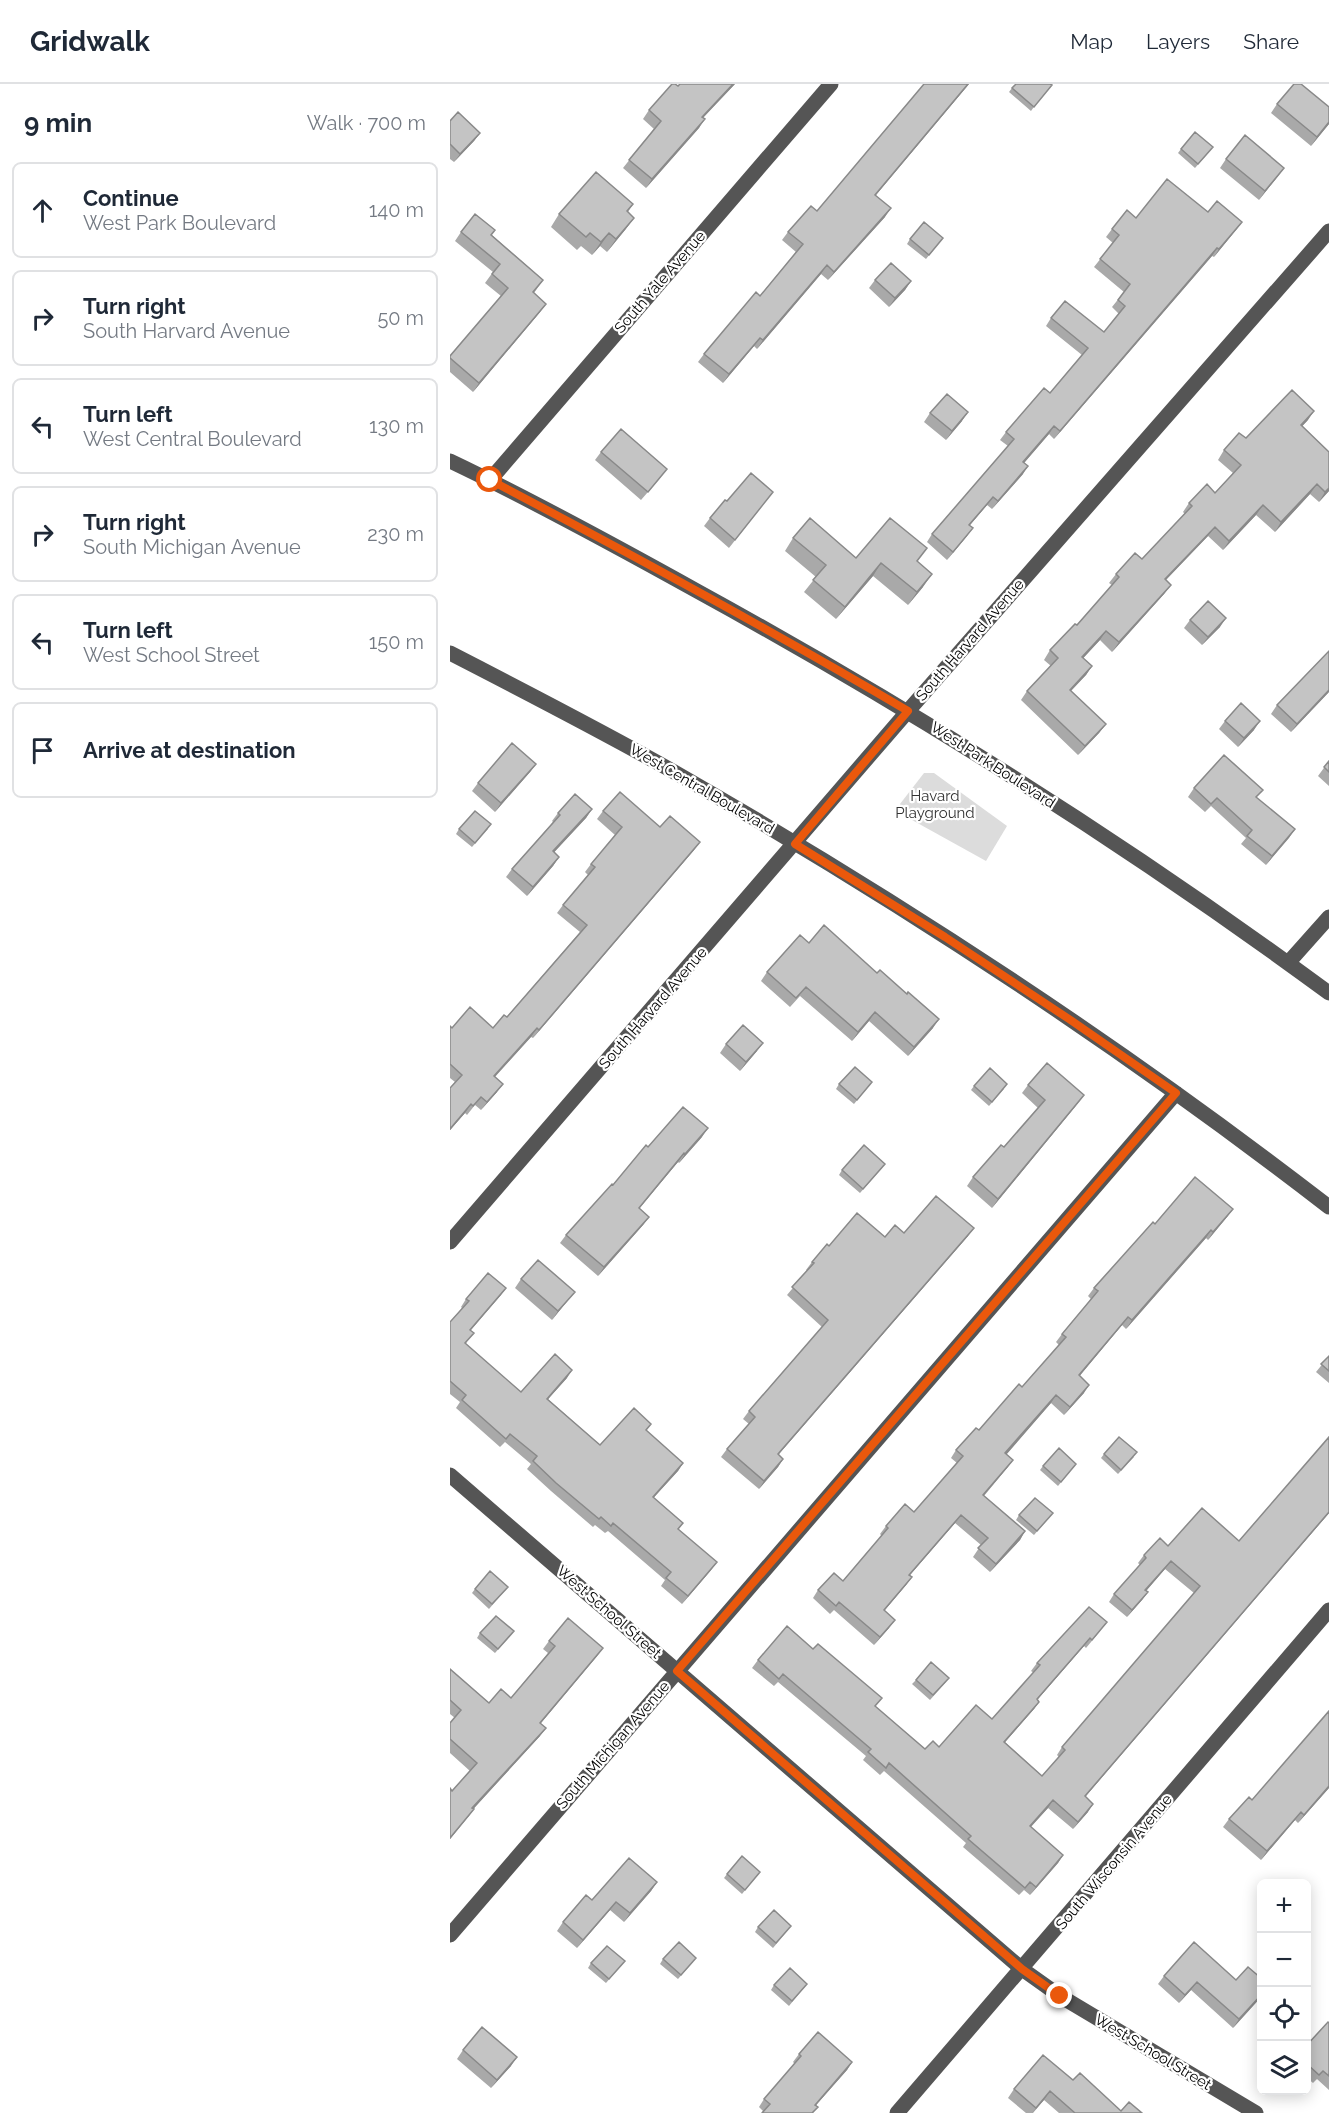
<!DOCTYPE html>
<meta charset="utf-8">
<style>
:root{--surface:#fff;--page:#f6f6f7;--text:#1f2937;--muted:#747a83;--line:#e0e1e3}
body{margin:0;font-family:Raleway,sans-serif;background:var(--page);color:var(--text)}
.controls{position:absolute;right:18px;bottom:18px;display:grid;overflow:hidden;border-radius:9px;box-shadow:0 3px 15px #0003}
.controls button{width:54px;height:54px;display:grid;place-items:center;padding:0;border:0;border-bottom:2px solid var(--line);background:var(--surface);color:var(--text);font:30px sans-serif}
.stop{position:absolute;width:18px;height:18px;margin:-14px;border:4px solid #ea580c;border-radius:50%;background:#fff}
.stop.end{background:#ea580c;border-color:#fff;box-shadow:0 2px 6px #0008}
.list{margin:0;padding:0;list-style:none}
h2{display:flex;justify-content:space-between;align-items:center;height:78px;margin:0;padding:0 24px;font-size:26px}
h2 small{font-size:20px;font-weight:400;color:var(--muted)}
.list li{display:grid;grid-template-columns:39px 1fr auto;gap:18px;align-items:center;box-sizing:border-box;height:96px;margin:0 12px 12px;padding:0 12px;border:2px solid var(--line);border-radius:9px}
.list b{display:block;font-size:22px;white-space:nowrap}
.list p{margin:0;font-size:20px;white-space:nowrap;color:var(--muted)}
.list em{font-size:20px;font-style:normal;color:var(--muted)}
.icon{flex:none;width:33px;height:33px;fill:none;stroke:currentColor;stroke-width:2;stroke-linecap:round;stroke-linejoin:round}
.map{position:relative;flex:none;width:879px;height:2029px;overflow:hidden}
header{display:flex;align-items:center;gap:36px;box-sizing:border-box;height:84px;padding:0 30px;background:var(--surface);border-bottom:2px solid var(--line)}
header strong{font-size:28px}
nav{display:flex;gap:33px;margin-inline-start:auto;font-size:21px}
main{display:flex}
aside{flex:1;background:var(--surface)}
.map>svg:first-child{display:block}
.green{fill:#dcdcdc}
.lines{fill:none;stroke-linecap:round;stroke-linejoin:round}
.minor{stroke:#555;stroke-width:15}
.wall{fill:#a9a9a9}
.shaded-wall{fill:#898989}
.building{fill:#c4c4c4;stroke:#898989;stroke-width:1.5}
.route{stroke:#ea580c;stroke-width:8}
.labels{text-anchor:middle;stroke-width:4.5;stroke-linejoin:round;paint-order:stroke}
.street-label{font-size:15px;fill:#000;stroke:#fff}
.park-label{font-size:15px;fill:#333;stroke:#fff}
</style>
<header>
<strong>Gridwalk</strong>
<nav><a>Map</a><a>Layers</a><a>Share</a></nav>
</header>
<main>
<aside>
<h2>9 min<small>Walk · 700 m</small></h2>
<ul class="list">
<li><svg class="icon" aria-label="ahead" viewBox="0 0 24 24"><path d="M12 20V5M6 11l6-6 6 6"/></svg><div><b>Continue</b><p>West Park Boulevard</p></div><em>140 m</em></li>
<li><svg class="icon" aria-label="right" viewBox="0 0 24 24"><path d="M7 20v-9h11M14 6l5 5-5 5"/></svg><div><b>Turn right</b><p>South Harvard Avenue</p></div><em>50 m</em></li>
<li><svg class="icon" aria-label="left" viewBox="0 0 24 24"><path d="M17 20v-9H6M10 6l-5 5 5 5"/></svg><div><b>Turn left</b><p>West Central Boulevard</p></div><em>130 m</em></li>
<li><svg class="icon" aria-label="right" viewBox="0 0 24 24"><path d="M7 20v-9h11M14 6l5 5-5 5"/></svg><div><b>Turn right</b><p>South Michigan Avenue</p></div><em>230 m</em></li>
<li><svg class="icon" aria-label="left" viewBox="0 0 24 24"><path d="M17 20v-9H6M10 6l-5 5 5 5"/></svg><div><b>Turn left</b><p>West School Street</p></div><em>150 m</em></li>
<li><svg class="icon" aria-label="arrive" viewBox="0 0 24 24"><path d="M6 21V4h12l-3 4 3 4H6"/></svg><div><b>Arrive at destination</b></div></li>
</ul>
</aside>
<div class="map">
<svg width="879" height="2029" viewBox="0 0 879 2029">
<rect width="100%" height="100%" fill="#fff"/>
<path class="green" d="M474 689H484L557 742 536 777 453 731 450 720Z"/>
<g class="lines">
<path class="minor" d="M0 377C84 417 166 462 247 507 466 627 678 761 879 909
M40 396 381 0
M0 569C76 608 152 647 226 689 453 819 672 963 879 1123
M838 879 879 833
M0 1158 458 627 879 147
M0 1391 572 1885 610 1912 806 2029
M0 1851 726 1009
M447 2029 879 1526"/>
</g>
<path class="wall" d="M285 0 253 34 249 44 196 104 173 84 204 45 193 35 199 26 228 2Z
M519 0 426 111 435 133 378 196 371 190 307 265 304 262 273 299 248 278 254 270 310 212 346 168 332 156 338 148 367 127Z
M600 0 581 27 559 8 562 4Z
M827 20 879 23V40L861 62 821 29Z
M0 37 30 49 24 57 4 78 0 75Z
M731 65 759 68 745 84 728 69Z
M776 75 828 92 809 116 770 84Z
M183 120 178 128 184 134 175 146 157 168 150 162 142 171 131 162 127 166 101 143 109 130Z
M758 128 792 138 764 173 762 172 604 355 599 350 574 379 573 390 542 425 537 421 520 441 517 452 497 476 477 458 482 450 558 362 550 356 556 348 600 309 632 271 596 242 601 234 654 248 669 230 662 223 674 208 644 183 663 159 656 153 662 145 686 134Z
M11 148 42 151 93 196 84 209 90 228 23 308 0 288V272L51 212 35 199 43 188 5 157Z
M493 154 476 175 457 160 460 155Z
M425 196 461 197 455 206 439 223 419 204Z
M480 329 512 337 496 356 474 338Z
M858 336 852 342 879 368V407L869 418 860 410 825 448 806 431 773 466 758 452 716 496 721 501 714 510 662 568 650 556 633 574 642 582 636 591 621 607 656 640 649 649 628 671 571 616 577 607 601 582 594 576 600 566 627 541 662 501 659 499 666 490 692 475 735 430 733 428 739 419 765 409 783 389 768 376 774 366 796 354Z
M151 368 211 393 191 416 145 376Z
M323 408 279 464 254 442 260 434 277 417Z
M343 454 406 474 468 478 473 503 458 521 423 492 386 535 354 508 366 493 335 467Z
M740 536 770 543 752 561 734 544Z
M879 608 841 648 821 630 827 621Z
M775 637 804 646 788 663 769 645Z
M879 677V702L868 692Z
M86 680 80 688 45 728 22 707 28 699Z
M744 704 807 714 845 745 816 781 791 760 796 754 761 722 755 728 738 713Z
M142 725 136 734 104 768 109 773 103 782 77 812 56 793 62 785 103 738 102 737 108 729Z
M153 727 210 743 244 766 83 954 81 953 45 993 47 1008 31 1026 25 1021 17 1031 15 1029 0 1046V1004L5 998 0 994V942L2 944H43L57 933 130 848 107 829 113 821 138 791 135 788 141 780 165 751 147 735Z
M9 745H38L22 763 6 750Z
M359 859 483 944 458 972 419 937 402 957 350 912 340 923 311 897 317 888Z
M276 960 307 967 290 987 270 969Z
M422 998 404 1020 386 1005 389 1000Z
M578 1001 628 1019 542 1124 517 1102 523 1093 554 1063 588 1024 572 1009Z
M524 1002 554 1005 539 1022 521 1006Z
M252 1053 229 1079 228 1078 189 1124 199 1133 193 1141 148 1192 110 1159 116 1151 198 1063Z
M432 1084 410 1109 389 1091 392 1086Z
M783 1125 777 1133 758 1156 756 1154 676 1245 672 1241 629 1292 634 1309 614 1331 601 1319 556 1370 563 1376 557 1384 534 1412 575 1447 570 1456 540 1488 523 1473 531 1461 505 1439 460 1491 462 1493 456 1501 434 1527 439 1544 424 1561 384 1526 380 1530 363 1514 368 1506 393 1497 432 1452 430 1450 436 1442 464 1428 507 1379 501 1374 506 1366 529 1346 572 1303 609 1261 606 1258 612 1250 641 1215 638 1212 644 1204 705 1140Z
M454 1149 518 1152 328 1371 333 1375 328 1383 309 1405 271 1373 277 1365 299 1340 293 1335 299 1327 372 1243 337 1211 357 1187 356 1186 362 1178 379 1162Z
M71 1195 118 1216 102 1236 65 1204Z
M56 1204 50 1212 20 1246 16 1260 71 1308 117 1294 98 1315 150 1361 196 1347 233 1379 228 1387 203 1414 233 1439 228 1445 261 1486 232 1520 211 1502 215 1496 158 1447 155 1449 145 1441 143 1443 101 1407 77 1385 81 1380 55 1358 50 1363 6 1324 10 1318 0 1310V1238L12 1224 11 1223 16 1215Z
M879 1272V1299L866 1288Z
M879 1353V1429L635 1713 638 1728 623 1745 598 1724 581 1743 613 1771 608 1779 580 1811 574 1806 569 1811 513 1763 516 1759 434 1687 430 1691 413 1676 416 1672 328 1598 324 1602 302 1584 308 1576 426 1623 475 1665 489 1663 542 1635 584 1589 581 1587 587 1579 651 1546 636 1564 634 1562 587 1616 589 1618 584 1625 555 1658 592 1692 609 1673 607 1671 612 1663 744 1509 715 1485 696 1507 698 1508 692 1516 677 1533 659 1518 664 1510 690 1481 688 1479 694 1471 718 1462 789 1457Z
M654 1370 684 1373 668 1390 651 1374Z
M626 1380 608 1402 590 1386 593 1382Z
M603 1429 584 1451 566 1436 569 1431Z
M58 1503 39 1525 22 1509 25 1505Z
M30 1549 60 1552 45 1569 27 1554Z
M99 1557 147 1572 91 1639 90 1652 23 1725 18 1733 2 1707 20 1687 0 1669V1639L5 1634 0 1630V1585L39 1619 61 1614 98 1569 93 1565Z
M466 1596 496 1598 480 1616 462 1600Z
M879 1704 848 1739 845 1736 811 1776 773 1743 779 1735Z
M310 1788 292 1810 274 1794 277 1790Z
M207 1798 201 1807 174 1838 160 1826 127 1864 107 1847 113 1838 142 1816Z
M308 1843 338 1846 323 1864 305 1848Z
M213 1875 243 1878 228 1895 210 1880Z
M175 1877 156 1899 138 1884 141 1879Z
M714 1892 786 1896 812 1895V1912L783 1944 741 1906 729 1919 708 1900Z
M357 1900 339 1922 321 1906 324 1901Z
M879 1939V2006L867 1995 863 1999 856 1993V1962Z
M13 1966 61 1982 41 2004 7 1975Z
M349 1970 402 1978 397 1986 366 2021 368 2023 363 2029H312L313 2027 309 2023 314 2015 345 1980 343 1978Z
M623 1996 671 2027 692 2029H609L594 2016 583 2029H576L558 2014 564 2005Z"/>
<path class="shaded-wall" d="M283 0H285L246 41 252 33Z
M518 0H519L419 119 425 111Z
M255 35 249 44 196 104 202 95Z
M879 38V40L861 62 867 53Z
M30 49 24 57 4 78 10 70Z
M834 84 828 92 809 116 815 107Z
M441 124 435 133 378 196 384 188Z
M184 134 175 146 157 168 166 155Z
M792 138 786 146 764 173 769 165Z
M159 149 150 162 142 171 151 158Z
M767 164 762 172 604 355 610 347Z
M377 181 371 190 307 265 313 256Z
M461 197 455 206 439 223 445 214Z
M96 220 90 228 23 308 29 299Z
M310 254 304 262 273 299 279 290Z
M864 327 858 336 844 351 851 341Z
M518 328 512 337 496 356 502 347Z
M604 342 599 350 568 386 573 378Z
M578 382 573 390 542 425 548 417Z
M867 400 860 410 825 448 831 438Z
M879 404V407L869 418 875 408Z
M543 413 537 421 513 449 519 441Z
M813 421 806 431 773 466 779 457Z
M765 443 758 452 708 504 715 495Z
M523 444 517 452 497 476 503 468Z
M431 479 423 492 386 535 395 523Z
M482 490 473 503 458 521 467 508Z
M721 501 714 510 662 568 669 558Z
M776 534 770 543 752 561 758 553Z
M656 547 650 556 626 582 632 573Z
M642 582 636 591 613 615 620 606Z
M879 606V608L841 648 847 640Z
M810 637 804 646 788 663 794 654Z
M656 640 649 649 628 671 635 662Z
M86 680 80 688 45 728 51 719Z
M142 725 136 734 97 776 103 767Z
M845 745 839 754 816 781 822 772Z
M250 758 244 766 83 954 89 946Z
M109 773 103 782 77 812 83 803Z
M425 928 419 937 402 957 408 948Z
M489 935 483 944 458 972 464 963Z
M87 944 81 953 38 1000 44 992Z
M313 959 307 967 290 987 296 978Z
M53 1000 47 1008 31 1026 37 1018Z
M634 1011 628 1019 542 1124 548 1115Z
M21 1020 15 1029 0 1046V1045Z
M258 1044 252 1053 229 1079 235 1070Z
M234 1069 228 1078 183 1132 189 1124Z
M783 1125 777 1133 758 1156 763 1148Z
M199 1133 193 1141 148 1192 154 1183Z
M524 1144 518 1152 322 1378 328 1370Z
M761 1146 756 1154 676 1245 682 1236Z
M56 1204 50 1212 14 1254 20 1246Z
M125 1208 118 1216 102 1236 108 1227Z
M678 1233 672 1241 623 1300 629 1291Z
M122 1286 117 1294 91 1323 97 1315Z
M639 1301 634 1309 614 1331 620 1323Z
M606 1311 601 1319 550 1378 555 1369Z
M333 1375 328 1383 309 1405 314 1397Z
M563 1376 557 1384 527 1419 533 1411Z
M233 1379 228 1387 197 1421 203 1413Z
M879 1428V1429L629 1720 635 1712Z
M511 1431 505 1439 453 1499 459 1491Z
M575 1447 570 1456 540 1488 546 1480Z
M721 1477 715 1485 690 1514 695 1506Z
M267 1478 261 1486 232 1520 238 1512Z
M462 1493 456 1501 428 1534 434 1526Z
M698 1508 692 1516 677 1533 682 1526Z
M445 1536 439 1544 424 1561 430 1553Z
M640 1554 634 1562 581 1623 587 1615Z
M153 1564 147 1572 84 1647 90 1639Z
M589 1618 584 1625 549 1665 554 1658Z
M96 1644 90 1652 17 1732 22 1724Z
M879 1702V1704L848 1739 854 1731Z
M603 1716 598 1724 574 1750 580 1742Z
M643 1720 638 1728 623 1745 628 1738Z
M24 1725 18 1733 0 1755V1754Z
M851 1728 845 1736 811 1776 817 1767Z
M613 1771 608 1779 580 1811 586 1803Z
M207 1798 201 1807 174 1838 180 1829Z
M166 1818 160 1826 127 1864 133 1856Z
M747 1898 741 1906 729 1919 735 1911Z
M812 1910V1912L783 1944 789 1935Z
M67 1973 61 1982 41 2004 47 1996Z
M402 1978 397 1986 360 2028 365 2021Z
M600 2007 594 2016 582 2029 586 2024Z"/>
<path class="building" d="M222 0H225L228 2 230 0H283L252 33 255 35 202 95 179 76 211 37 199 26Z
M474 0H518L425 111 441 124 384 188 377 181 313 256 310 254 279 290 254 270 306 208 310 212 353 160 338 148 361 122 367 127Z
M566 0H600L602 1 584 23 562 4Z
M844 0H851L879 23V38L867 53 827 20Z
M8 28 30 49 10 70 0 60V37Z
M745 48 763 63 748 80 731 65Z
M795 51 834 84 815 107 776 75Z
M146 88 183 120 177 127 184 134 166 155 159 149 151 158 140 149 136 153 109 130Z
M717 95 758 128 767 117 792 138 769 165 767 164 610 347 604 342 573 378 578 382 548 417 543 413 519 441 523 444 503 468 482 450 564 355 556 348 594 304 600 309 638 264 601 234 615 217 654 248 675 222 668 216 680 200 650 175 669 151 662 145 677 126 686 134Z
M25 130 45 146 41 151 93 196 83 208 96 220 29 299 0 274V272L58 204 42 190 50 180 11 148Z
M474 138 493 154 479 171 460 155Z
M441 179 461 197 445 214 425 196Z
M842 306 864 327 851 341 879 368V404L875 408 867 400 831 438 813 421 779 457 765 443 715 495 721 501 669 558 656 547 632 573 642 582 620 606 656 640 635 662 577 607 608 574 600 566 625 540 627 541 669 493 666 490 685 469 692 475 742 422 739 419 757 400 765 409 791 381 774 366 789 349 796 354Z
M497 310 518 328 502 347 480 329Z
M171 345 217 385 198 408 151 368Z
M301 389 323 408 285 456 260 434 275 416 277 417Z
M360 434 406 474 440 434 477 464 467 477 482 490 467 508 431 479 395 523 363 496 376 481 343 454Z
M758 517 776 534 758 553 740 536Z
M879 567V606L847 640 827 621Z
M791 619 810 637 794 654 775 637Z
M62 659 86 680 51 719 28 699Z
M774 671 813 706 806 713 845 745 822 772 797 752 802 746 767 714 761 720 744 704Z
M879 677V688L874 683Z
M170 708 210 743 220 732 250 758 89 946 87 944 44 992 53 1000 37 1018 31 1013 23 1022 21 1020 0 1045V1004L12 991 0 980V942L2 944 20 923 43 944 54 931 57 933 137 841 113 821 145 783 141 780 172 743 153 727Z
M125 710 142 725 103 767 109 773 83 803 62 785 110 731 108 729Z
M25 727 41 740 25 759 9 745Z
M374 841 427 889 430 886 457 910 458 908 489 935 464 963 425 928 408 948 356 903 346 914 317 888 350 851 359 859Z
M293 941 313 959 296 978 276 960Z
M597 979 634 1011 548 1115 523 1093 551 1061 554 1063 595 1016 578 1001Z
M405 983 422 998 407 1016 389 1000Z
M540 984 557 1000 542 1018 524 1002Z
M233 1023 258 1044 235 1070 234 1069 189 1124 199 1133 154 1183 116 1151 162 1100 163 1101 196 1061 198 1063Z
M414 1061 435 1080 413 1105 392 1086Z
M745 1093 783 1125 763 1148 761 1146 682 1236 678 1233 629 1291 639 1301 620 1323 606 1311 555 1369 563 1376 533 1411 575 1447 546 1480 528 1464 538 1454 511 1431 459 1491 462 1493 434 1526 445 1536 430 1553 389 1518 386 1522 368 1506 384 1489 393 1497 438 1444 436 1442 455 1420 464 1428 513 1372 506 1366 526 1344 529 1346 569 1300 572 1303 616 1253 612 1250 648 1207 644 1204 703 1138 705 1140Z
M486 1112 524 1144 328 1370 333 1375 314 1397 277 1365 305 1333 299 1327 378 1236 342 1203 364 1179 362 1178 377 1160 379 1162 407 1129 435 1153 445 1141 454 1149Z
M88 1176 125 1208 108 1227 71 1195Z
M38 1189 56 1204 20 1246 24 1249 15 1259 71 1308 105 1270 122 1286 97 1315 150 1361 184 1324 201 1340 196 1346 233 1379 203 1413 233 1439 228 1445 267 1478 238 1512 216 1494 221 1488 163 1439 161 1442 151 1433 149 1435 106 1399 83 1377 87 1372 60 1350 56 1355 12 1316 16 1311 0 1297V1238L19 1217 16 1215Z
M879 1272V1287L871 1280Z
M669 1353 687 1368 671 1386 654 1370Z
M879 1353V1428L635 1712 643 1720 628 1738 603 1716 580 1742 613 1771 586 1803 580 1798 575 1804 518 1755 521 1752 439 1679 436 1684 418 1668 421 1665 333 1590 329 1595 308 1576 337 1542 363 1565 368 1560 432 1614 425 1622 475 1665 483 1657 489 1663 526 1621 542 1635 590 1581 587 1579 639 1523 657 1538 642 1556 640 1554 587 1615 589 1618 554 1658 592 1692 615 1666 612 1663 750 1502 721 1477 695 1506 698 1508 682 1526 664 1510 696 1474 694 1471 710 1454 718 1462 752 1424 789 1457Z
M609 1364 626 1380 611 1398 593 1382Z
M585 1414 603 1429 587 1447 569 1431Z
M40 1487 58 1503 42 1520 25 1505Z
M46 1532 64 1547 48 1565 30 1549Z
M118 1534 153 1564 90 1639 96 1644 22 1724 24 1725 0 1754V1704L2 1707 27 1679 0 1655V1639L11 1626 0 1616V1585L39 1619 51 1605 61 1614 105 1562 99 1557Z
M481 1578 499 1594 483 1611 466 1596Z
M879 1627V1702L854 1731 851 1728 817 1767 779 1735 799 1713 802 1716Z
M292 1772 310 1788 295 1806 277 1790Z
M179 1774 207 1798 180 1829 166 1818 133 1856 113 1838 136 1811 142 1816Z
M324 1826 341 1842 326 1859 308 1843Z
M229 1858 246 1874 231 1891 213 1875Z
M744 1858 786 1896 798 1883 812 1895V1910L789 1935 747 1898 735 1911 714 1892Z
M157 1862 175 1877 159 1895 141 1879Z
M340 1884 357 1900 342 1917 324 1901Z
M878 1938 879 1939V1992L873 1987 869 1991 856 1979V1962Z
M32 1943 67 1973 47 1996 13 1966Z
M368 1948 402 1978 365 2021 368 2023 362 2029H312L320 2020 314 2015 351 1972 349 1970Z
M593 1971 623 1996 630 1989 671 2027 679 2018 692 2029H625L600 2007 586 2024 564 2005Z"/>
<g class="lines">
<path class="route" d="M40 396C181 470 321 546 458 627L345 760 495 853 619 935 726 1009 227 1587 572 1885 610 1912"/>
</g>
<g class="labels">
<g class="street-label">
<text transform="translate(210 198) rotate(-49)" y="5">South Yale Avenue</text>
<text transform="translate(520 556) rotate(-49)" y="5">South Harvard Avenue</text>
<text transform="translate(543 681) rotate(33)" y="5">West Park Boulevard</text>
<text transform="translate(252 705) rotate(30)" y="5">West Central Boulevard</text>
<text transform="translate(203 924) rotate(-49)" y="5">South Harvard Avenue</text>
<text transform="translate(159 1528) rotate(41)" y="5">West School Street</text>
<text transform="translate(163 1661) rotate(-49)" y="5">South Michigan Avenue</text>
<text transform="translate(664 1778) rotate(-50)" y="5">South Wisconsin Avenue</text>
<text transform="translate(703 1968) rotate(31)" y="5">West School Street</text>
</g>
<g class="park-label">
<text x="485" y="717">Havard<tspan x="485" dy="17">Playground</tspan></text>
</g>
</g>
</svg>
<div class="controls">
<button>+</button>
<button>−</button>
<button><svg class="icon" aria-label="locate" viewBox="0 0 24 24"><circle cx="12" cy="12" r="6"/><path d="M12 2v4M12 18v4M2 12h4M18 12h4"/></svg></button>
<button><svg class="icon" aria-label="layers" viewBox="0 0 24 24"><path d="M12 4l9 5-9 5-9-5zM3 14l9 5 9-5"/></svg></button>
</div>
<div class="stop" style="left:40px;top:396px"></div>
<div class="stop end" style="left:610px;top:1912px"></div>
</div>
</main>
